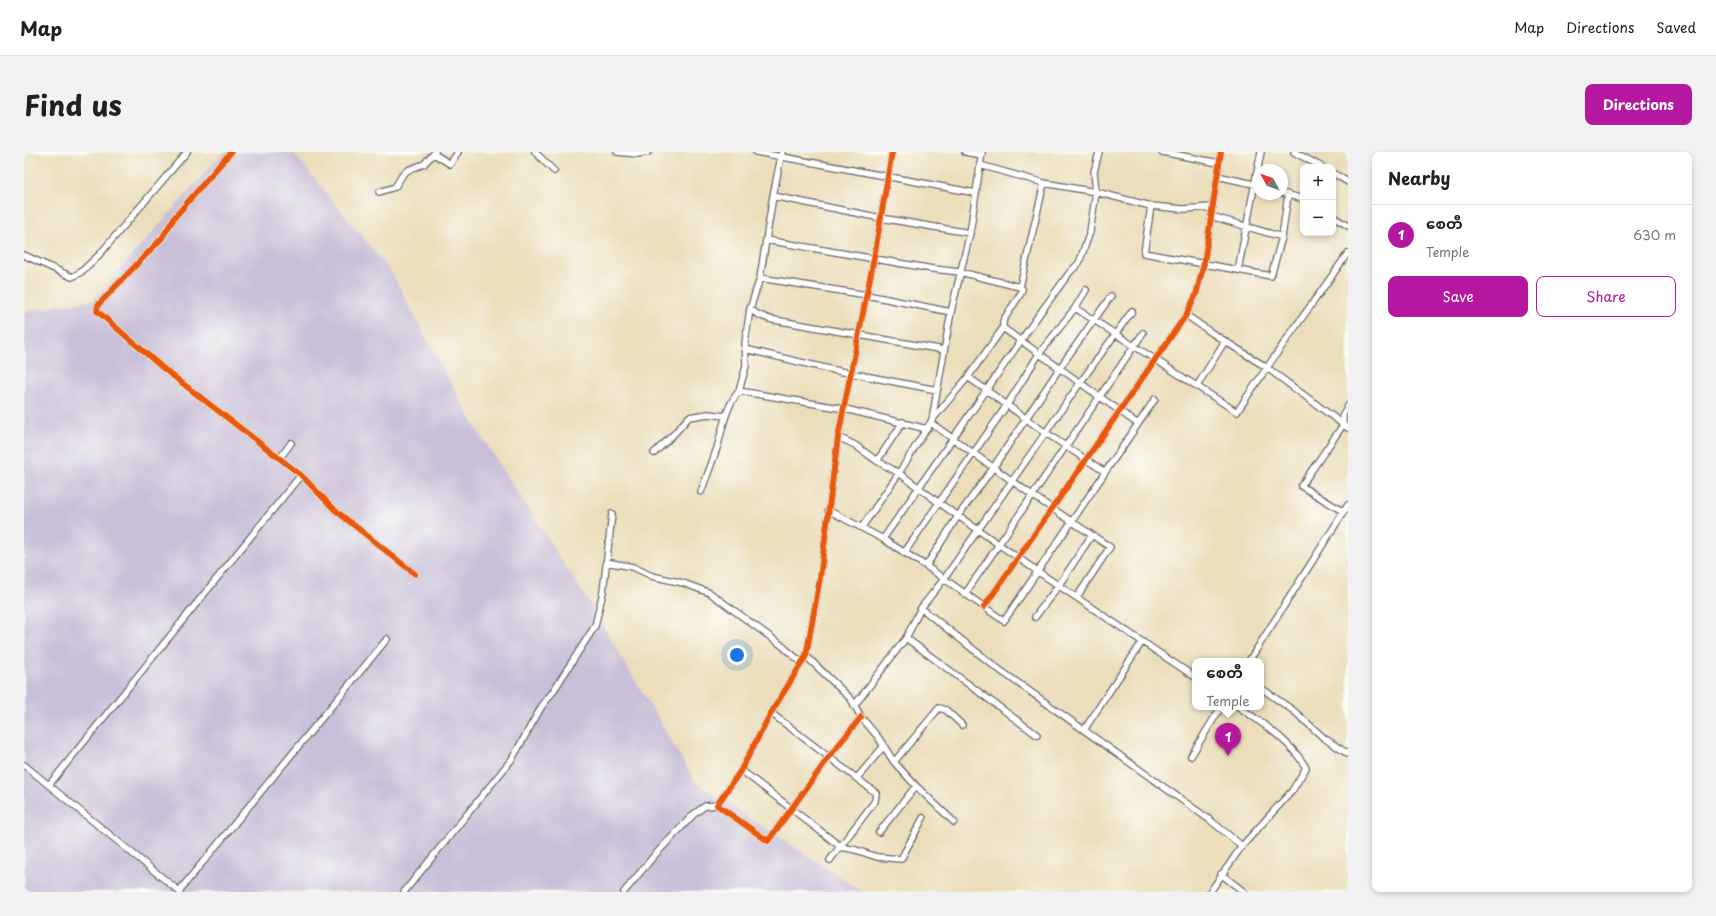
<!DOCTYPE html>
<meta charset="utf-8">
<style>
:root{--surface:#fff;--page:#f2f2f2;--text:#202124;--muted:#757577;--line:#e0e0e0;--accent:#b5179e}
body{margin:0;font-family:"Playpen Sans","Noto Sans Myanmar",sans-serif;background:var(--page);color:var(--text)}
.controls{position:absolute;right:12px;top:12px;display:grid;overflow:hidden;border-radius:8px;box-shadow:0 2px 6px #0003}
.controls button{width:36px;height:36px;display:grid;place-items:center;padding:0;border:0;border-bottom:1px solid var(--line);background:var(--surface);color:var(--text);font:20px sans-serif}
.compass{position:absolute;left:1228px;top:12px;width:36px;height:36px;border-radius:50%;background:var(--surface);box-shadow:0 2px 6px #0003;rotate:311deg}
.you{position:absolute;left:713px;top:503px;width:14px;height:14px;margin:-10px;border:3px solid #fff;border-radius:50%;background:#1a73e8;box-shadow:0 0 0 6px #1a73e833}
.badge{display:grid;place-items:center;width:26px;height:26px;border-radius:50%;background:var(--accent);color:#fff;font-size:13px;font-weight:700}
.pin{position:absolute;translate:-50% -33px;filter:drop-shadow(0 1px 2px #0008)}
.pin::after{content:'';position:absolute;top:21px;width:14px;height:12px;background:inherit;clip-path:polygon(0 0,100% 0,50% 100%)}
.popup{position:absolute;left:1168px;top:506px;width:72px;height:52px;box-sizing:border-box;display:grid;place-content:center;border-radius:8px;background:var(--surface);filter:drop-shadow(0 1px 3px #0005);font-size:13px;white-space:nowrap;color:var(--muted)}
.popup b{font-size:15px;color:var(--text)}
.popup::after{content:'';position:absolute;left:50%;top:100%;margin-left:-8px;border:8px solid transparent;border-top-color:var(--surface)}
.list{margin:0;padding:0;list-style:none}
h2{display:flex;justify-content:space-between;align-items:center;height:52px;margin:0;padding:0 16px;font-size:17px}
h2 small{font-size:13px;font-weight:400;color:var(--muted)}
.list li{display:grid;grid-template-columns:26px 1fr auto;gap:12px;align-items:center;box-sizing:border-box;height:60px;padding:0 16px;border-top:1px solid var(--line)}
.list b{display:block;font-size:15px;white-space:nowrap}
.list p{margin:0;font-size:13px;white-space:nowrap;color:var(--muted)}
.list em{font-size:13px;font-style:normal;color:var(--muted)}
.actions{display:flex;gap:8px;padding:12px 16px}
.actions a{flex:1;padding:9px 0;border:1px solid var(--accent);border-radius:8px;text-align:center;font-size:14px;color:var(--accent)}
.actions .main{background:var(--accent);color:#fff}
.map{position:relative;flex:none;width:1324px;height:740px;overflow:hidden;border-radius:8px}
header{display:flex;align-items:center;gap:24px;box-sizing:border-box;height:56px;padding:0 20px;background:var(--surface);border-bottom:1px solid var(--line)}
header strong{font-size:19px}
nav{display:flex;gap:22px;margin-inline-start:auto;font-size:14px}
.intro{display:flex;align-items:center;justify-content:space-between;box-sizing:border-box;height:96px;padding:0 24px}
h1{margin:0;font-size:28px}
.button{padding:10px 18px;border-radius:8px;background:var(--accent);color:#fff;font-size:14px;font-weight:700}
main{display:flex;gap:24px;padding:0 24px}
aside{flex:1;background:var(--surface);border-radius:8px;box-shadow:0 2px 6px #0003}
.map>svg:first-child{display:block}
.industrial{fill:#c8bfd8}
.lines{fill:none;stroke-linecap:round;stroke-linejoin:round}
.minor-casing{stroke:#686468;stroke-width:8}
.minor{stroke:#fff;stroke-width:5.5}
.cycleway-casing{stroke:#fdfcf7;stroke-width:8}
.cycleway{stroke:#e8590c;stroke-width:6}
</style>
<header>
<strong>Map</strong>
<nav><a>Map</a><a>Directions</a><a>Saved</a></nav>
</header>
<div class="intro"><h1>Find us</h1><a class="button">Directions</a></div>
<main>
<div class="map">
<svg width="1324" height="740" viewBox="0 0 1324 740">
<rect width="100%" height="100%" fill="#fdfcf7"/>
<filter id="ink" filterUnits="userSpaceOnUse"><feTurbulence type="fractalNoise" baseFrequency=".025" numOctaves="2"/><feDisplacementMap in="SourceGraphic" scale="8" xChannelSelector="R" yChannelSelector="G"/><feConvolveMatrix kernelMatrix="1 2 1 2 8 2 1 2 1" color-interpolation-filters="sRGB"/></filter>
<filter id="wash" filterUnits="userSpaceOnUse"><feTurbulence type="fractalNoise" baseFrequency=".012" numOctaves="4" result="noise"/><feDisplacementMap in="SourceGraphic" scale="16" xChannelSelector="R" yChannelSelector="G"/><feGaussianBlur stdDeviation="0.9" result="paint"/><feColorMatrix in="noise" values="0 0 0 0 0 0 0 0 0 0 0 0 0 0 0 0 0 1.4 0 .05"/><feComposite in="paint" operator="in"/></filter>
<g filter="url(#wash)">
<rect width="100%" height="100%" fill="#ebdebb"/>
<path class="industrial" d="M199 0H269L367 120 447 268 566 452 672 631 839 740H0V160L69 148Z"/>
</g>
<g filter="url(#ink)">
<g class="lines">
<g class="minor-casing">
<path id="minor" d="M207 0 150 66 138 86 74 153 73 159 140 217 277 323 311 358 391 422
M511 0 530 19
M593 0 614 2 624 0
M732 0 952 41
M758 0 749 44 736 126 726 157 721 191 722 214 715 239 821 257 899 276H904
M941 0 958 3
M1138 0 1195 11
M1270 0 1298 15
M410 2 426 12 434 0
M956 13 1020 31 1072 40 1127 54 1159 57 1189 55
M1309 21 1324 30
M1193 24 1234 33
M355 40 371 35 379 22 384 18 400 12 411 0
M1258 41 1279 47
M749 44 857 66 946 81
M1127 54 1120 101 1247 124 1258 85 1264 43
M1187 64 1258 85
M1309 65 1324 74
M742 88 909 117 936 120 996 135 998 137 997 141 979 169V176L1114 272
M0 103 48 125 57 120 75 103 163 0
M1214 118 1237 0
M736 126 843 143 927 160
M996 135 1020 31
M1051 156 1213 260C1248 206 1287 154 1324 101
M726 157 733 162 745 167 920 198
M1162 163 1188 181 1242 215 1324 276
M721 197 805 217 913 238
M944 225 1022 281 1081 320
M1173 234 1201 189
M908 268 944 225 979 176
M907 271 1008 343 1086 395 1053 445
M814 285 831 293 853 309 875 321 914 350 1013 419 1171 525
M630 301 649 283 665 265 684 262 701 264
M256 306 267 291
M853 309 879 270
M677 340C682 326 688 311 693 296 699 276 701 256 715 239
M804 358 859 387 902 414 980 469 1131 247
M1320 360 1277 334 1319 273V262L1324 254
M838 375 875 321 908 268 927 160 946 81 958 0
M859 387 1014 164 1046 120 1055 111 1066 80 1072 40 1070 20 1075 0
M880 401 983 253 1015 202 1051 156 1062 138
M582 410 609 415 628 424 659 431 686 441 756 492 778 511
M902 414 934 364 969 316 1035 217 1087 144
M941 442 1119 181
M960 455 1162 163 1172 143 1180 111 1197 0
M897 456 973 516 1186 668 1218 694 1186 740
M1011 465 1035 433 1068 383
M882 486 1013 583
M782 504 827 547 837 565 854 585 870 610 892 634 930 670
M1225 509 1324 353
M1237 536 1270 559 1300 586 1324 602
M830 554 882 486 897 456 920 427 1056 231 1108 159
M1215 555C1239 572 1267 589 1282 616L1268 639 1218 694
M747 561 852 641 851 649 806 708
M837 565 805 605 744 689 693 653 717 618 747 561 782 504 796 426 814 285 850 106 868 0
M1060 578 1118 490
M1167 604 1197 555
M870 610 915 556 922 558 938 573
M0 613 156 740
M717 618 817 695 832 698 853 705 877 707 899 666
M833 626 859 595
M25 633 277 323
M855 680 892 634
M1197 722 1220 740
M155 739 363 487
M380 740 488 607 518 554 528 541 571 474 579 440 588 362
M600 740 629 705 670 662 681 654 693 653"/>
</g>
<use href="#minor" class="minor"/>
<g class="cycleway-casing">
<path id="cycleway" d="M207 0 150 66 138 86 74 153 73 159 140 217 277 323 311 358 391 422
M960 455 1162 163 1172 143 1180 111 1197 0
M837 565 805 605 744 689 693 653 717 618 747 561 782 504 796 426 814 285 850 106 868 0"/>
</g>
<use href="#cycleway" class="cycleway"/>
</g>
</g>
</svg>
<div class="controls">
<button>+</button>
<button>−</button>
</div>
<svg class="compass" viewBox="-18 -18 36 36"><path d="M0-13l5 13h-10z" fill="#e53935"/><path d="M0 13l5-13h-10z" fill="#757577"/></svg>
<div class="you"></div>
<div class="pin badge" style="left:1204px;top:604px">1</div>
<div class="popup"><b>စေတီ</b>Temple</div>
</div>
<aside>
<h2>Nearby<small></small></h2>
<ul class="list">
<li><span class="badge">1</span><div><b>စေတီ</b><p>Temple</p></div><em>630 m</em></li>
</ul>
<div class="actions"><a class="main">Save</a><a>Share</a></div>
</aside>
</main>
